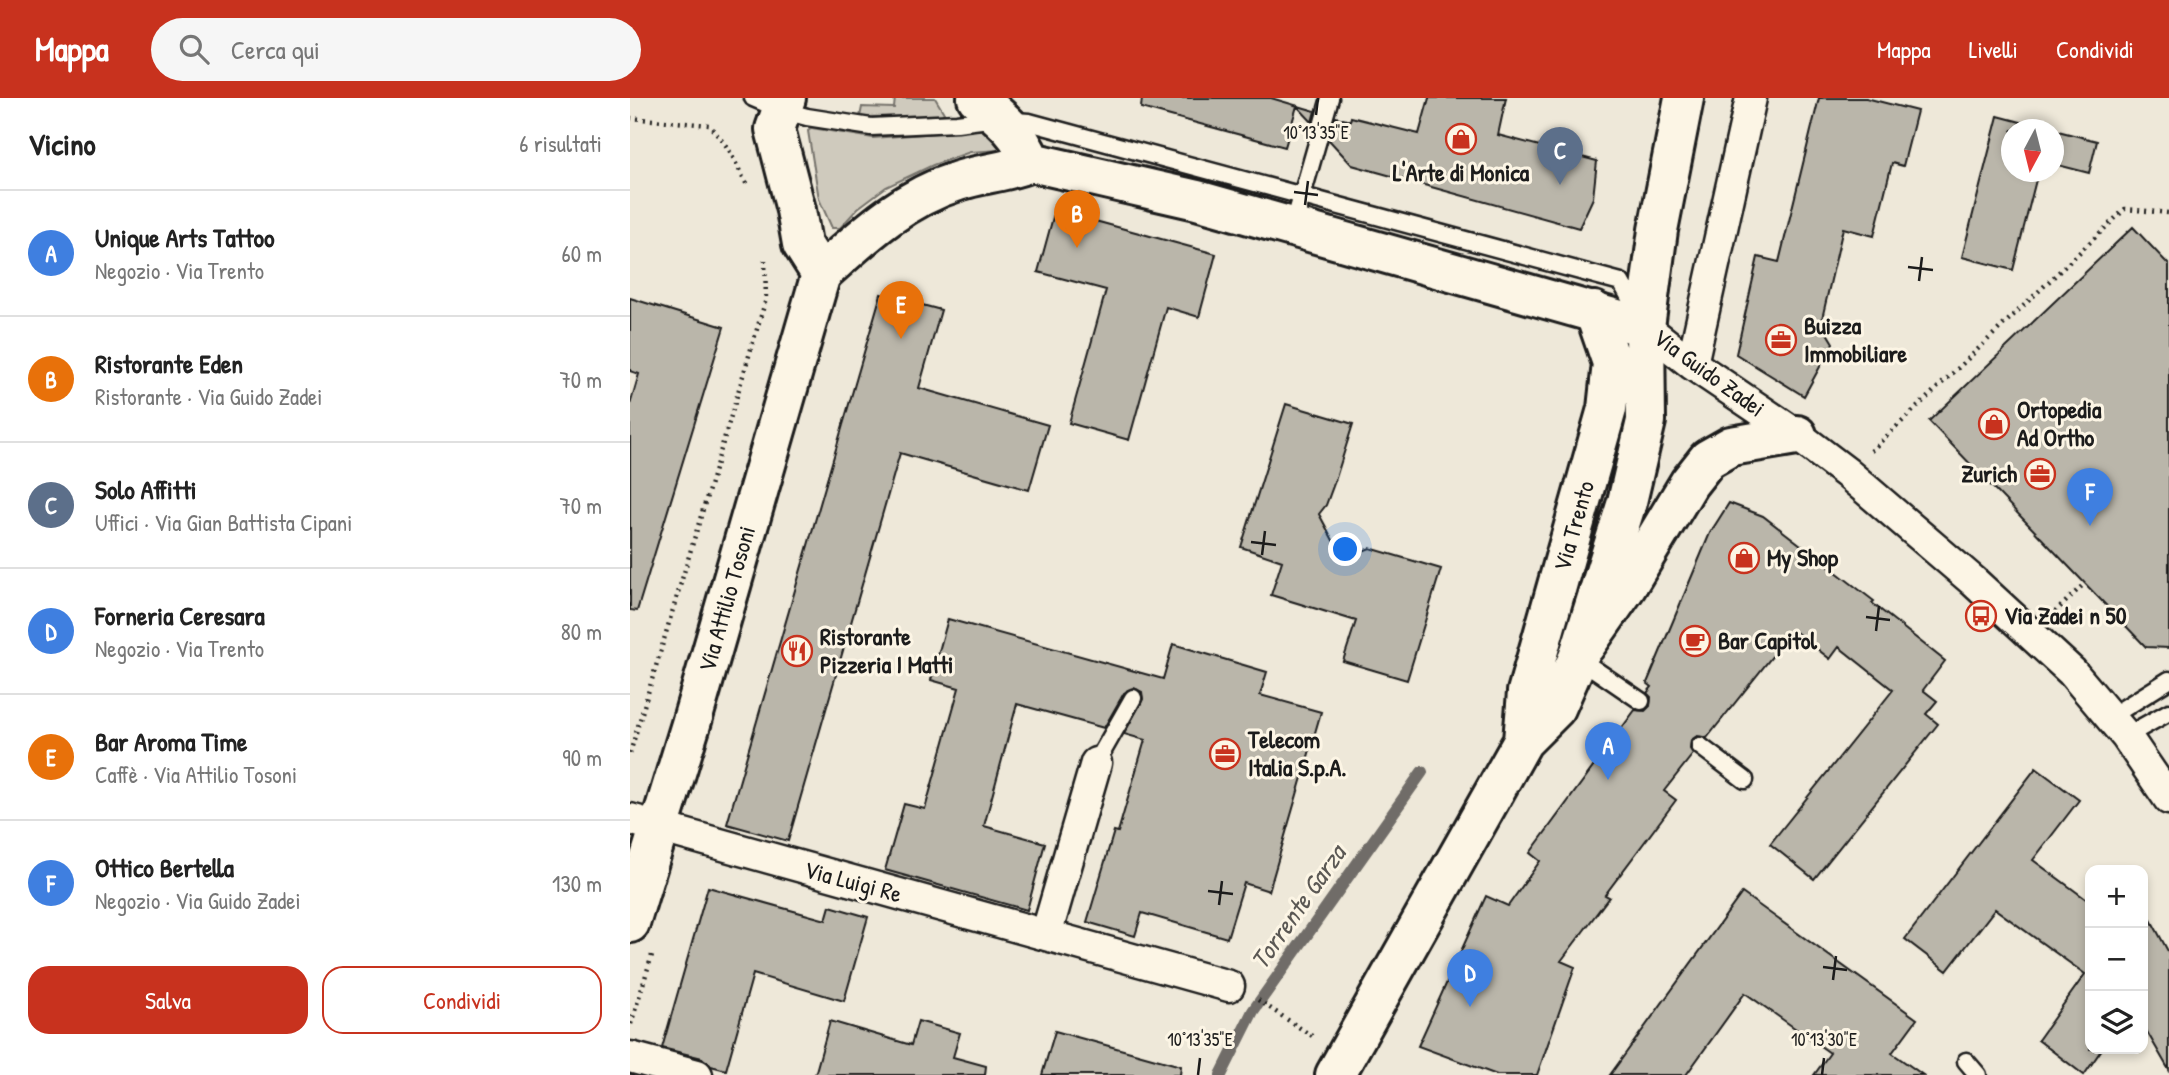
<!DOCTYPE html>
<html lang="it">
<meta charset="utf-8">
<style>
:root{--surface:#fff;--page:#f6f6f6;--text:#222;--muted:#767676;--line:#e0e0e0;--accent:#c8321e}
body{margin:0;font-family:"Patrick Hand",sans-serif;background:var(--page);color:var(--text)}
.controls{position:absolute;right:21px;bottom:21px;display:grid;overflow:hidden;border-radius:14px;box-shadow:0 4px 10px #0003}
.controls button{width:63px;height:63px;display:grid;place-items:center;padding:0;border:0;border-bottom:2px solid var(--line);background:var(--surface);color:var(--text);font:35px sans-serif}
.compass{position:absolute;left:1371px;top:21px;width:63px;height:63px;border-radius:50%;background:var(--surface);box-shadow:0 4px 10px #0003;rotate:187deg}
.you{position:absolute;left:716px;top:452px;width:24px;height:24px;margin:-18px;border:5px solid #fff;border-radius:50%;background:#1a73e8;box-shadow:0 0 0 10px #1a73e833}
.badge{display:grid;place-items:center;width:46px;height:46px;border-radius:50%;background:var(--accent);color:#fff;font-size:23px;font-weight:700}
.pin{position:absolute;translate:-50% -58px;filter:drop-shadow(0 2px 4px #0008)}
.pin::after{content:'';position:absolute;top:37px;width:24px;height:21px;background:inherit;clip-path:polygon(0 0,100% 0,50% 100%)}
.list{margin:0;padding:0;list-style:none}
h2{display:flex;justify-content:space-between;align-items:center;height:91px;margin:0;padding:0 28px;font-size:30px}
h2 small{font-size:23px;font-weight:400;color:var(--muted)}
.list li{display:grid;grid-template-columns:46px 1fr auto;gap:21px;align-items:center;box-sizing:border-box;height:126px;padding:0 28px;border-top:2px solid var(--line)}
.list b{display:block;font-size:26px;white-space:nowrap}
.list p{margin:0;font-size:23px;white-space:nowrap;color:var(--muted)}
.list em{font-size:23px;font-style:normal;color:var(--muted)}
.actions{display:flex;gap:14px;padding:21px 28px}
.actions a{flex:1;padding:16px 0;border:2px solid var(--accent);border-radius:21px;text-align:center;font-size:24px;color:var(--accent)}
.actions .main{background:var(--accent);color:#fff}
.icon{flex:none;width:38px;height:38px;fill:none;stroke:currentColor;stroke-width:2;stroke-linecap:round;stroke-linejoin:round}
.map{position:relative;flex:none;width:1539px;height:977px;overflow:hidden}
header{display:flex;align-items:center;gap:42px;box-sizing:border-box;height:98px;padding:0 35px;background:var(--accent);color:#fff}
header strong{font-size:33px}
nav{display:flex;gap:38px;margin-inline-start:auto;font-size:24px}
.search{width:490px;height:63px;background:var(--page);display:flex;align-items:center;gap:18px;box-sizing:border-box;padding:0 24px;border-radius:38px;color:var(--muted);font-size:26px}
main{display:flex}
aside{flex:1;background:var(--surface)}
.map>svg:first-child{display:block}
.green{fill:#cfcabd;stroke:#76736c;stroke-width:2}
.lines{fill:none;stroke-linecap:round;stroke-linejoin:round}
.stream{stroke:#6f6c67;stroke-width:12}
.building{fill:#bab6aa;stroke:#1c1c1c;stroke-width:2}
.service-casing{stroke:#1c1c1c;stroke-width:21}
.minor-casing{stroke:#1c1c1c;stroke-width:35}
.tertiary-casing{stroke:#1c1c1c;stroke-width:44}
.secondary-casing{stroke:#1c1c1c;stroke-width:44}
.path{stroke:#1c1c1c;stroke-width:4.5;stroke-dasharray:2 5;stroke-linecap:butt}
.service{stroke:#fcf5e5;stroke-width:16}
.minor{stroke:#fcf5e5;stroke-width:30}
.tertiary{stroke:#fcf5e5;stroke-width:38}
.secondary{stroke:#fcf5e5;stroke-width:38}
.ticks{fill:none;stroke:#1c1c1c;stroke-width:2.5}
.labels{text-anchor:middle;stroke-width:6;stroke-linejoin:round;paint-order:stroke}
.poi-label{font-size:24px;font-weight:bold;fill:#1c1c1c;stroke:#fcf5e5;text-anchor:start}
.street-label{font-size:24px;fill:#1c1c1c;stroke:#fcf5e5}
.water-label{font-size:26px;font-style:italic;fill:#5b5854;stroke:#fcf5e5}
.ticks-label{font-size:18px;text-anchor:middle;fill:#1c1c1c;stroke:#fcf5e5;stroke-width:6;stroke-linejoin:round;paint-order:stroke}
</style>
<header>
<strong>Mappa</strong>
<div class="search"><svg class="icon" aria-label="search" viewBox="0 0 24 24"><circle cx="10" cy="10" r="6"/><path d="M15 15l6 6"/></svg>Cerca qui</div>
<nav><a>Mappa</a><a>Livelli</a><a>Condividi</a></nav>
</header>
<main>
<aside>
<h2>Vicino<small>6 risultati</small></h2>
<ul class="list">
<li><span class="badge" style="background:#3f7fe0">A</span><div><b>Unique Arts Tattoo</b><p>Negozio · Via Trento</p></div><em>60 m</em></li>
<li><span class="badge" style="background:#e8710a">B</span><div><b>Ristorante Eden</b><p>Ristorante · Via Guido Zadei</p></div><em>70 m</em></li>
<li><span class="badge" style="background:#5c6f8a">C</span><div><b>Solo Affitti</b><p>Uffici · Via Gian Battista Cipani</p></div><em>70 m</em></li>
<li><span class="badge" style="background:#3f7fe0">D</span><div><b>Forneria Ceresara</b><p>Negozio · Via Trento</p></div><em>80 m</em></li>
<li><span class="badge" style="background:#e8710a">E</span><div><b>Bar Aroma Time</b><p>Caffè · Via Attilio Tosoni</p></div><em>90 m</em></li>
<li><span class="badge" style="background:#3f7fe0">F</span><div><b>Ottico Bertella</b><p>Negozio · Via Guido Zadei</p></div><em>130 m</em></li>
</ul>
<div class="actions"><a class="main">Salva</a><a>Condividi</a></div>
</aside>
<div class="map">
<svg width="1539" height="977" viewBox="0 0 1539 977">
<rect width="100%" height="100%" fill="#eee8d9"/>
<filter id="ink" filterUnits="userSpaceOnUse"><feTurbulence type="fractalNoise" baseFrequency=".0143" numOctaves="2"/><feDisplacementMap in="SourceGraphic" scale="14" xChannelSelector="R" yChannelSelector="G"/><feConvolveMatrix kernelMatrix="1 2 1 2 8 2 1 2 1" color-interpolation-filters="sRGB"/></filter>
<g filter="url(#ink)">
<path class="green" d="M265 0H305L314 15 310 18 230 19 232 9 264 10Z
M182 30 243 40 358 31 385 51 340 54 303 67 256 89 228 110 210 130H202L189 101 178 33Z"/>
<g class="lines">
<path class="stream" d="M591 977 623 913 792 674"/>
</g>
<path class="building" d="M512 0H641L685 13 682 24 667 8 655 49 511 10Z
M799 0H876L868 37 967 63 963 100 949 130 722 67 699 42 706 19 720 23 721 19 789 36Z
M1189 0H1236L1287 13 1273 68 1262 65 1244 138 1213 130 1191 225 1203 245 1174 298 1106 256 1128 159 1149 164Z
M1368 18 1421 32H1382V74H1408L1383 172 1332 159Z
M1424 32 1467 43 1459 75 1424 66Z
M425 112 586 156 569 219 536 209 499 342 439 325 476 192 408 174Z
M1503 129 1539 167V550L1516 549 1299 323Z
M251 196 311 212 289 290 418 327 399 392 270 355 158 743 97 726Z
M0 200 94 229 7 513 0 512V307L9 276 0 273Z
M656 306 723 326 706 380 696 407 689 416 713 461 740 450 811 471 777 582 713 563 726 523 641 497 652 463 611 449Z
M1099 405 1133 418 1244 503 1242 505 1315 563 1293 592 1307 603 1296 616 1308 626 1184 781 1140 746 1263 592 1209 549 1200 561 1163 532 1077 640 1067 638 1061 642 1060 651 1063 656 1034 693 1046 702 975 797 979 799 931 863 945 869 907 977H867L788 948 856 798 878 808 910 763 900 755 1005 612 1015 613 1020 608 1021 599 1017 595 1022 589 1017 585 1080 435Z
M318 521 533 581 543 546 637 574 630 597 691 614 639 793 614 785 597 840 512 815 505 838 457 824 484 733 488 734 515 642 494 636 513 601 512 594 504 590 494 595 474 630 387 606 354 728 415 745 397 812 255 772 274 706 295 711 329 590 301 582Z
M1406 670 1449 702 1403 762 1460 804V951H1472L1454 977 1408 942 1455 876 1365 811 1317 873 1275 841Z
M78 789 196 822 200 808 238 819 214 903 123 876 96 972 81 968 72 960 32 950Z
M1112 795 1287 921 1262 955 1293 977H1184L1200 955 1115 895 1056 977H980Z
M1520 820 1539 855V972L1513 927V823Z
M200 923 281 947 288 923 330 935 323 959 356 968 355 977H185Z
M425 933 551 968 550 977H412Z"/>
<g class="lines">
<g class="service-casing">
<path id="service" d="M123 0 151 12 177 19 241 29 327 25 359 21 399 24 991 184 1009 217
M663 129 700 0
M948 560 1011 603
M1480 619 1539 582
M1496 638 1539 614
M1070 648 1115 682
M466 665 503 600
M1336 963 1348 977"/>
</g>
<g class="minor-casing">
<path id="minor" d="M1015 229 1062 266 1167 337 1217 375 1342 482 1442 574 1496 638 1539 701
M1062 266 1121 0
M0 721 599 888
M416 837 466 665
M0 959 67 977"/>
</g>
<g class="tertiary-casing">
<path id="tertiary" d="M347 0C372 21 389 34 401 64
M401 64 567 102 1015 229
M191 176C233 138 273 100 328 83 352 75 377 74 401 64
M955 548 997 488 1059 385 1078 361 1101 348 1167 337"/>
</g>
<g class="secondary-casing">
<path id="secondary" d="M893 643 897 594 977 311 982 265 964 213
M0 825 61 626 191 176 172 146 166 112 145 31 156 0
M705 977 893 643 926 610 948 560 997 404 1016 323 1015 229 1028 132 1054 0"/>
</g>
<path class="path" d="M0 20 79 27 98 50 118 89
M1241 353 1495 111 1539 115
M1425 514 1455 485
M0 655 136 201 135 162
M628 902 682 938
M1 926 22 857"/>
<use href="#service" class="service"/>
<use href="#minor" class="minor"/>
<use href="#tertiary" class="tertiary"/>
<use href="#secondary" class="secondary"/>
</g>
</g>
<path class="ticks" d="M686 17 688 0M664 94 688 97M675 107 678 83M1278 169 1303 172M1289 183 1292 159M621 444 646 447M632 457 635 433M1236 519 1260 522M1246 533 1249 508M578 793 603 796M589 807 592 783M1193 869 1217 872M1203 882 1206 858M568 977 570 960M1192 977 1194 960"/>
<defs>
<g id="shop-ring" transform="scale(1.575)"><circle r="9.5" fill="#fcf5e5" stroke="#c8321e" stroke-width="1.5"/><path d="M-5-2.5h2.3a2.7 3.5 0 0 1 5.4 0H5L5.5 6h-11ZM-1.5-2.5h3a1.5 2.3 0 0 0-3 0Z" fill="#c8321e"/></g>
<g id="office-ring" transform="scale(1.575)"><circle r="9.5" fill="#fcf5e5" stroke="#c8321e" stroke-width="1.5"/><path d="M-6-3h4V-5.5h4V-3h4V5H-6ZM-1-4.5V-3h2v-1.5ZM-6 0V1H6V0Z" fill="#c8321e"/></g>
<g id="bus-ring" transform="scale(1.575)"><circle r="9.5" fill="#fcf5e5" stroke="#c8321e" stroke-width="1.5"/><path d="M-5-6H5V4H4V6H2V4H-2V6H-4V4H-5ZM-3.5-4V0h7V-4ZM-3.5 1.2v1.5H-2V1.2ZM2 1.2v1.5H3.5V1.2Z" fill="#c8321e"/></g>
<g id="cafe-ring" transform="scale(1.575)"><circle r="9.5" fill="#fcf5e5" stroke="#c8321e" stroke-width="1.5"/><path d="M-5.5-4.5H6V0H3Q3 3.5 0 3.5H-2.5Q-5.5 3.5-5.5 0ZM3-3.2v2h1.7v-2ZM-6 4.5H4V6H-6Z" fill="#c8321e"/></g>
<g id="restaurant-ring" transform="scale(1.575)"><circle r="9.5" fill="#fcf5e5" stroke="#c8321e" stroke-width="1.5"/><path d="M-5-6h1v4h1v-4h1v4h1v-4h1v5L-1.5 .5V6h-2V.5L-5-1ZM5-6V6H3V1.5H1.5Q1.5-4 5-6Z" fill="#c8321e"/></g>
</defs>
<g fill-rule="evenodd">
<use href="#shop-ring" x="831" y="41"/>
<use href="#office-ring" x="1151" y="242"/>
<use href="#shop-ring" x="1364" y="326"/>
<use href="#office-ring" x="1410" y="376"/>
<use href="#shop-ring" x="1114" y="460"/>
<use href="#bus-ring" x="1351" y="518"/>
<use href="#cafe-ring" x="1065" y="543"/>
<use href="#restaurant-ring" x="167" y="553"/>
<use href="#office-ring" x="595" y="656"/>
</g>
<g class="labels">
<g class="poi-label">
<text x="831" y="83" text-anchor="middle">L'Arte di Monica</text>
<text x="1174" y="236">Buizza<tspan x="1174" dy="28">Immobiliare</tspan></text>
<text x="1387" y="320">Ortopedia<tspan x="1387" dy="28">Ad Ortho</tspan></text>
<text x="1387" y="384" text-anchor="end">Zurich</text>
<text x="1137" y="468">My Shop</text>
<text x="1374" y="526">Via Zadei n 50</text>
<text x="190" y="547">Ristorante<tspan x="190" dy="28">Pizzeria I Matti</tspan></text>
<text x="1088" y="551">Bar Capitol</text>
<text x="618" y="650">Telecom<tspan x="618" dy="28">Italia S.p.A.</tspan></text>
</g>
<g class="street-label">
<text transform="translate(1079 275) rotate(36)" y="8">Via Guido Zadei</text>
<text transform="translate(944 428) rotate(-74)" y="8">Via Trento</text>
<text transform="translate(97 501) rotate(-74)" y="8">Via Attilio Tosoni</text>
<text transform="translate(223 784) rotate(15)" y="8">Via Luigi Re</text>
</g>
<g class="water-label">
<text transform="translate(668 809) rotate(-55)" y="9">Torrente Garza</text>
</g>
</g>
<g class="ticks-label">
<text x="686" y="41">10°13'35"E</text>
<text x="570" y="948">10°13'35"E</text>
<text x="1194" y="948">10°13'30"E</text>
</g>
</svg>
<div class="controls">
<button>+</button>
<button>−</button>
<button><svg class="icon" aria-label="layers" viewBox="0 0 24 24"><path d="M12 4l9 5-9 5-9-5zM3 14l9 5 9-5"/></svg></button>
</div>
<svg class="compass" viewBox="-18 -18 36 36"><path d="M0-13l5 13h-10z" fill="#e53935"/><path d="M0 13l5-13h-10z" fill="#767676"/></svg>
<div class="you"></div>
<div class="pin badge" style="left:978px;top:682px;background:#3f7fe0">A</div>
<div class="pin badge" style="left:447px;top:150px;background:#e8710a">B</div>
<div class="pin badge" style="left:930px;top:87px;background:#5c6f8a">C</div>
<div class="pin badge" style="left:840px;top:909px;background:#3f7fe0">D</div>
<div class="pin badge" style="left:271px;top:241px;background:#e8710a">E</div>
<div class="pin badge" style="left:1460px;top:428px;background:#3f7fe0">F</div>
</div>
</main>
